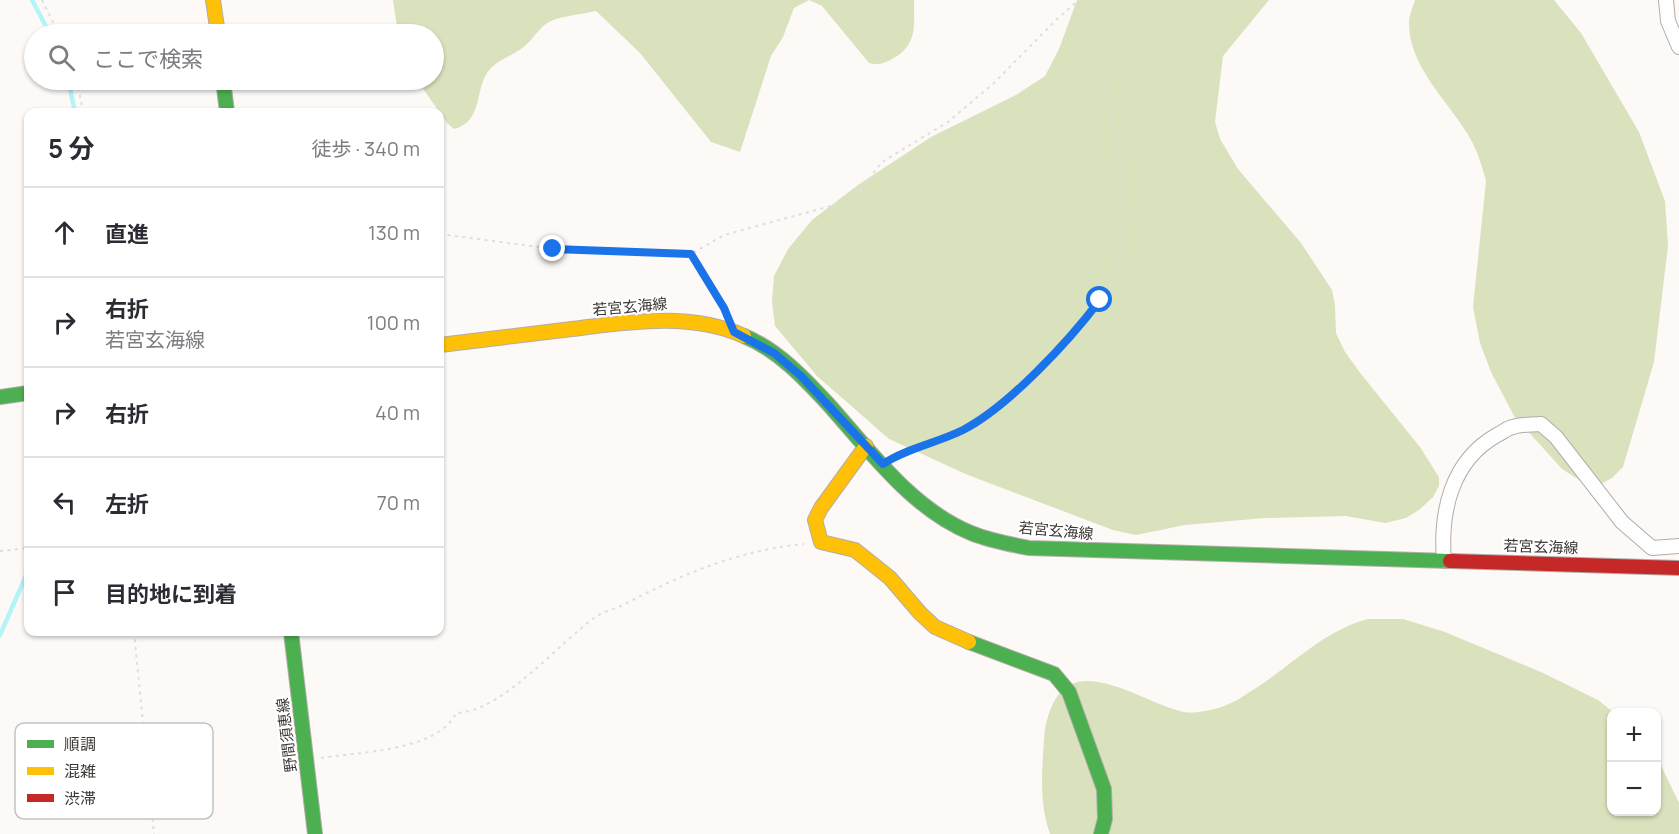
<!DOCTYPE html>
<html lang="ja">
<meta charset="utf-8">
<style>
:root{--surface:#fff;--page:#f7f7f7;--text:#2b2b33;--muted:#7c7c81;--line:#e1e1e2}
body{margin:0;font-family:Manrope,"Noto Sans JP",sans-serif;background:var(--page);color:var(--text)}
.controls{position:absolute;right:18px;bottom:18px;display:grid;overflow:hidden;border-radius:12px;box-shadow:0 2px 4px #0004}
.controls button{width:54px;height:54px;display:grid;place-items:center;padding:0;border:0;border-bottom:2px solid var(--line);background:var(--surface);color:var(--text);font:30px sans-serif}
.stop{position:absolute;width:18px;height:18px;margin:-14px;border:4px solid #1a73e8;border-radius:50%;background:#fff}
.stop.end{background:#1a73e8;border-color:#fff;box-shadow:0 2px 6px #0008}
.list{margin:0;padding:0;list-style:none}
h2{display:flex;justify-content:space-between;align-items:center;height:78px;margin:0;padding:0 24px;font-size:26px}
h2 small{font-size:20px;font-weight:400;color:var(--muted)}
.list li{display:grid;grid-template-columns:39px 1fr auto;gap:18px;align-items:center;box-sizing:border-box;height:90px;padding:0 24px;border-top:2px solid var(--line)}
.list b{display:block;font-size:22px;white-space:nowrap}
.list p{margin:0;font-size:20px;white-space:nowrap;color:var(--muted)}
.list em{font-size:20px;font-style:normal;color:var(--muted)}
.icon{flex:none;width:33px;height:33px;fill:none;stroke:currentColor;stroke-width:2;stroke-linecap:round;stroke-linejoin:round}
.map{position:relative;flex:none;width:1679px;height:834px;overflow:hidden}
.search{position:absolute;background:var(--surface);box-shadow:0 2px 4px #0004;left:24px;top:24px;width:420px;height:66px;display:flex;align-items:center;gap:15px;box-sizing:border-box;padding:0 21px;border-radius:33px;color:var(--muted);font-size:22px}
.panel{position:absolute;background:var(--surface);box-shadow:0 2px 4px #0004;left:24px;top:108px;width:420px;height:528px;border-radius:12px}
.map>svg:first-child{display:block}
.forest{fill:#dae2bd}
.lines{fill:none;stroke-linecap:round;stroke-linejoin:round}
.stream{stroke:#b3f5f6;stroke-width:4.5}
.street-casing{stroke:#b1adab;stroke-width:16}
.fast-casing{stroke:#b1adab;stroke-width:16}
.slow-casing{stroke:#b1adab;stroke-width:16}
.jam-casing{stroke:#b1adab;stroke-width:16}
.path{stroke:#dfdedd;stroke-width:2;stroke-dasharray:3 4.5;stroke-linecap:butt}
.street{stroke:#fffefe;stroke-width:14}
.fast{stroke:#4caf50;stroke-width:14}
.slow{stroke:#ffc107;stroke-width:14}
.jam{stroke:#c62828;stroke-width:14}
.route{stroke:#1a73e8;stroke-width:8}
.labels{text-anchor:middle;stroke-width:4.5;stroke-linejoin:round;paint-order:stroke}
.street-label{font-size:15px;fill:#3c3834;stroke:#fff}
.key{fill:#fff;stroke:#c4c3c2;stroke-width:1.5}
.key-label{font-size:16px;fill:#3c3834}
</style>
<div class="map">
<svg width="1679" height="834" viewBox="0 0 1679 834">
<rect width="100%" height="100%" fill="#fcf9f7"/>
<path class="forest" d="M393 0H914C914 26 918 45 892 59 883 64 879 65 869 63L822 6 809 0 794 8 783 37 771 56 740 152 711 142 640 53 596 11C583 14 562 16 551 21 539 26 532 42 521 49 510 57 495 61 487 73 475 92 482 122 454 129L447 123 417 80H434V34H398Z
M1077 0H1269L1223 56 1215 122 1220 139 1238 169 1301 243 1332 290 1335 305 1336 333 1345 352 1361 374 1420 447 1439 477V486L1433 497 1419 510 1406 518 1385 523 1346 516 1265 518 1185 525 1136 535 1113 530 968 475 889 439 817 376 775 326 772 302 774 276 788 249 812 220 858 185 931 137 1016 95 1045 76 1059 49Z
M1415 0H1554L1581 33 1639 132 1665 201 1668 246 1654 362 1623 467 1612 478 1601 484 1587 485 1562 469 1514 416 1491 372 1480 343 1473 307 1486 181C1482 165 1476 147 1467 133 1446 99 1409 66 1409 23 1409 15 1413 7 1415 0Z
M1368 619H1403L1445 632 1541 672 1598 700 1613 712 1612 812H1656L1657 757 1679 803V834H1050C1039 803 1042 772 1044 739 1045 726 1048 712 1055 700 1080 654 1147 705 1184 712 1195 714 1213 710 1224 706 1236 702 1246 694 1256 688 1293 664 1325 630 1368 619Z"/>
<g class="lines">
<path class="stream" d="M32 0 50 34
M68 80 75 112
M0 635 28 571"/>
<g class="street-casing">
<path id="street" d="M1666 0 1668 21 1679 47
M1444 561C1440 512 1451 461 1497 435 1502 433 1507 428 1513 427 1521 424 1532 425 1541 424L1556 437 1622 522 1652 548 1679 546"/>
</g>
<g class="fast-casing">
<path id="fast" d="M223 80 227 112
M744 336C778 350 805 379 829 405 870 451 912 509 971 533 990 541 1010 544 1029 548L1450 561
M0 397 28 393
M291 632 315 834
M969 642 1054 674 1069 692 1104 789 1105 819 1101 834"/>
</g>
<g class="slow-casing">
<path id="slow" d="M213 0 218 34
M440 345C484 340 528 334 572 329 629 322 690 312 744 336
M866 446 821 508 815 520 821 542 855 550 890 578 920 613 935 627 969 642"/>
</g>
<g class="jam-casing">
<path id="jam" d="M1450 561 1679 568"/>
</g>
<path class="path" d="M42 0 59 34
M77 80 83 112
M440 234 553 249 691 254 724 235 853 200 882 162 948 122 994 83 1057 19 1079 0
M691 254 725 310
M898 455C920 447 946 440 966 428 1007 405 1039 369 1071 335 1085 319 1105 300 1112 280 1134 220 1120 142 1103 82
M0 551 28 548
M134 632 154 834
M321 758C358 752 439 751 456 713 503 712 559 642 597 616 605 611 615 609 623 605 680 575 739 550 804 544"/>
<use href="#street" class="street"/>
<use href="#fast" class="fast"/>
<use href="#slow" class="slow"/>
<use href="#jam" class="jam"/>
</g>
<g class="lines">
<path class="route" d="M553 249 691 254 724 308 734 332 774 353 801 376 883 464C907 448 937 443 963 430 1009 406 1069 341 1100 300"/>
</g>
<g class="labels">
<g class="street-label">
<text transform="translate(630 307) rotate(-5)" y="5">若宮玄海線</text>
<text transform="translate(1056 531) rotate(5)" y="5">若宮玄海線</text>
<text transform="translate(1541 547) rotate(2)" y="5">若宮玄海線</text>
<text transform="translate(287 735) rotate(-97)" y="5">野間須恵線</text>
</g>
</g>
<rect x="15" y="723" width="198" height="96" rx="9" class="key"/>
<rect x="27" y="740" width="27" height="8" fill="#4caf50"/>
<rect x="27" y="767" width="27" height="8" fill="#ffc107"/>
<rect x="27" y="794" width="27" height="8" fill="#c62828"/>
<g class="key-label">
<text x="64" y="750">順調</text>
<text x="64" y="777">混雑</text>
<text x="64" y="804">渋滞</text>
</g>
</svg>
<div class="controls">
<button>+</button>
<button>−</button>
</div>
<div class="stop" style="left:1100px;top:300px"></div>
<div class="stop end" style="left:553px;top:249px"></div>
<div class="search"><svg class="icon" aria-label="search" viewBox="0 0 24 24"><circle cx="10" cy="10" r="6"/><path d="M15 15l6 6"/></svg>ここで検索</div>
<section class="panel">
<h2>5 分<small>徒歩 · 340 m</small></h2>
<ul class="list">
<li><svg class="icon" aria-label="ahead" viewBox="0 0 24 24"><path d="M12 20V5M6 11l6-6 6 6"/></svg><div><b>直進</b></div><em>130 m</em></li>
<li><svg class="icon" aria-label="right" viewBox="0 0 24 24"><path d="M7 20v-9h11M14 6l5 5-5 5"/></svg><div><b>右折</b><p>若宮玄海線</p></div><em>100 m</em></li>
<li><svg class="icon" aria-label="right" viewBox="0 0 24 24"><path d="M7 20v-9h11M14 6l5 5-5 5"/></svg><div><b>右折</b></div><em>40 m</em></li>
<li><svg class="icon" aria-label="left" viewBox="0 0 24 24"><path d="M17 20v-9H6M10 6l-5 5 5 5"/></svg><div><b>左折</b></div><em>70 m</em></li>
<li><svg class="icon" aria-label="arrive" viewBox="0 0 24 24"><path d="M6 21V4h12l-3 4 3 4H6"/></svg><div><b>目的地に到着</b></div></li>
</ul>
</section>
</div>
